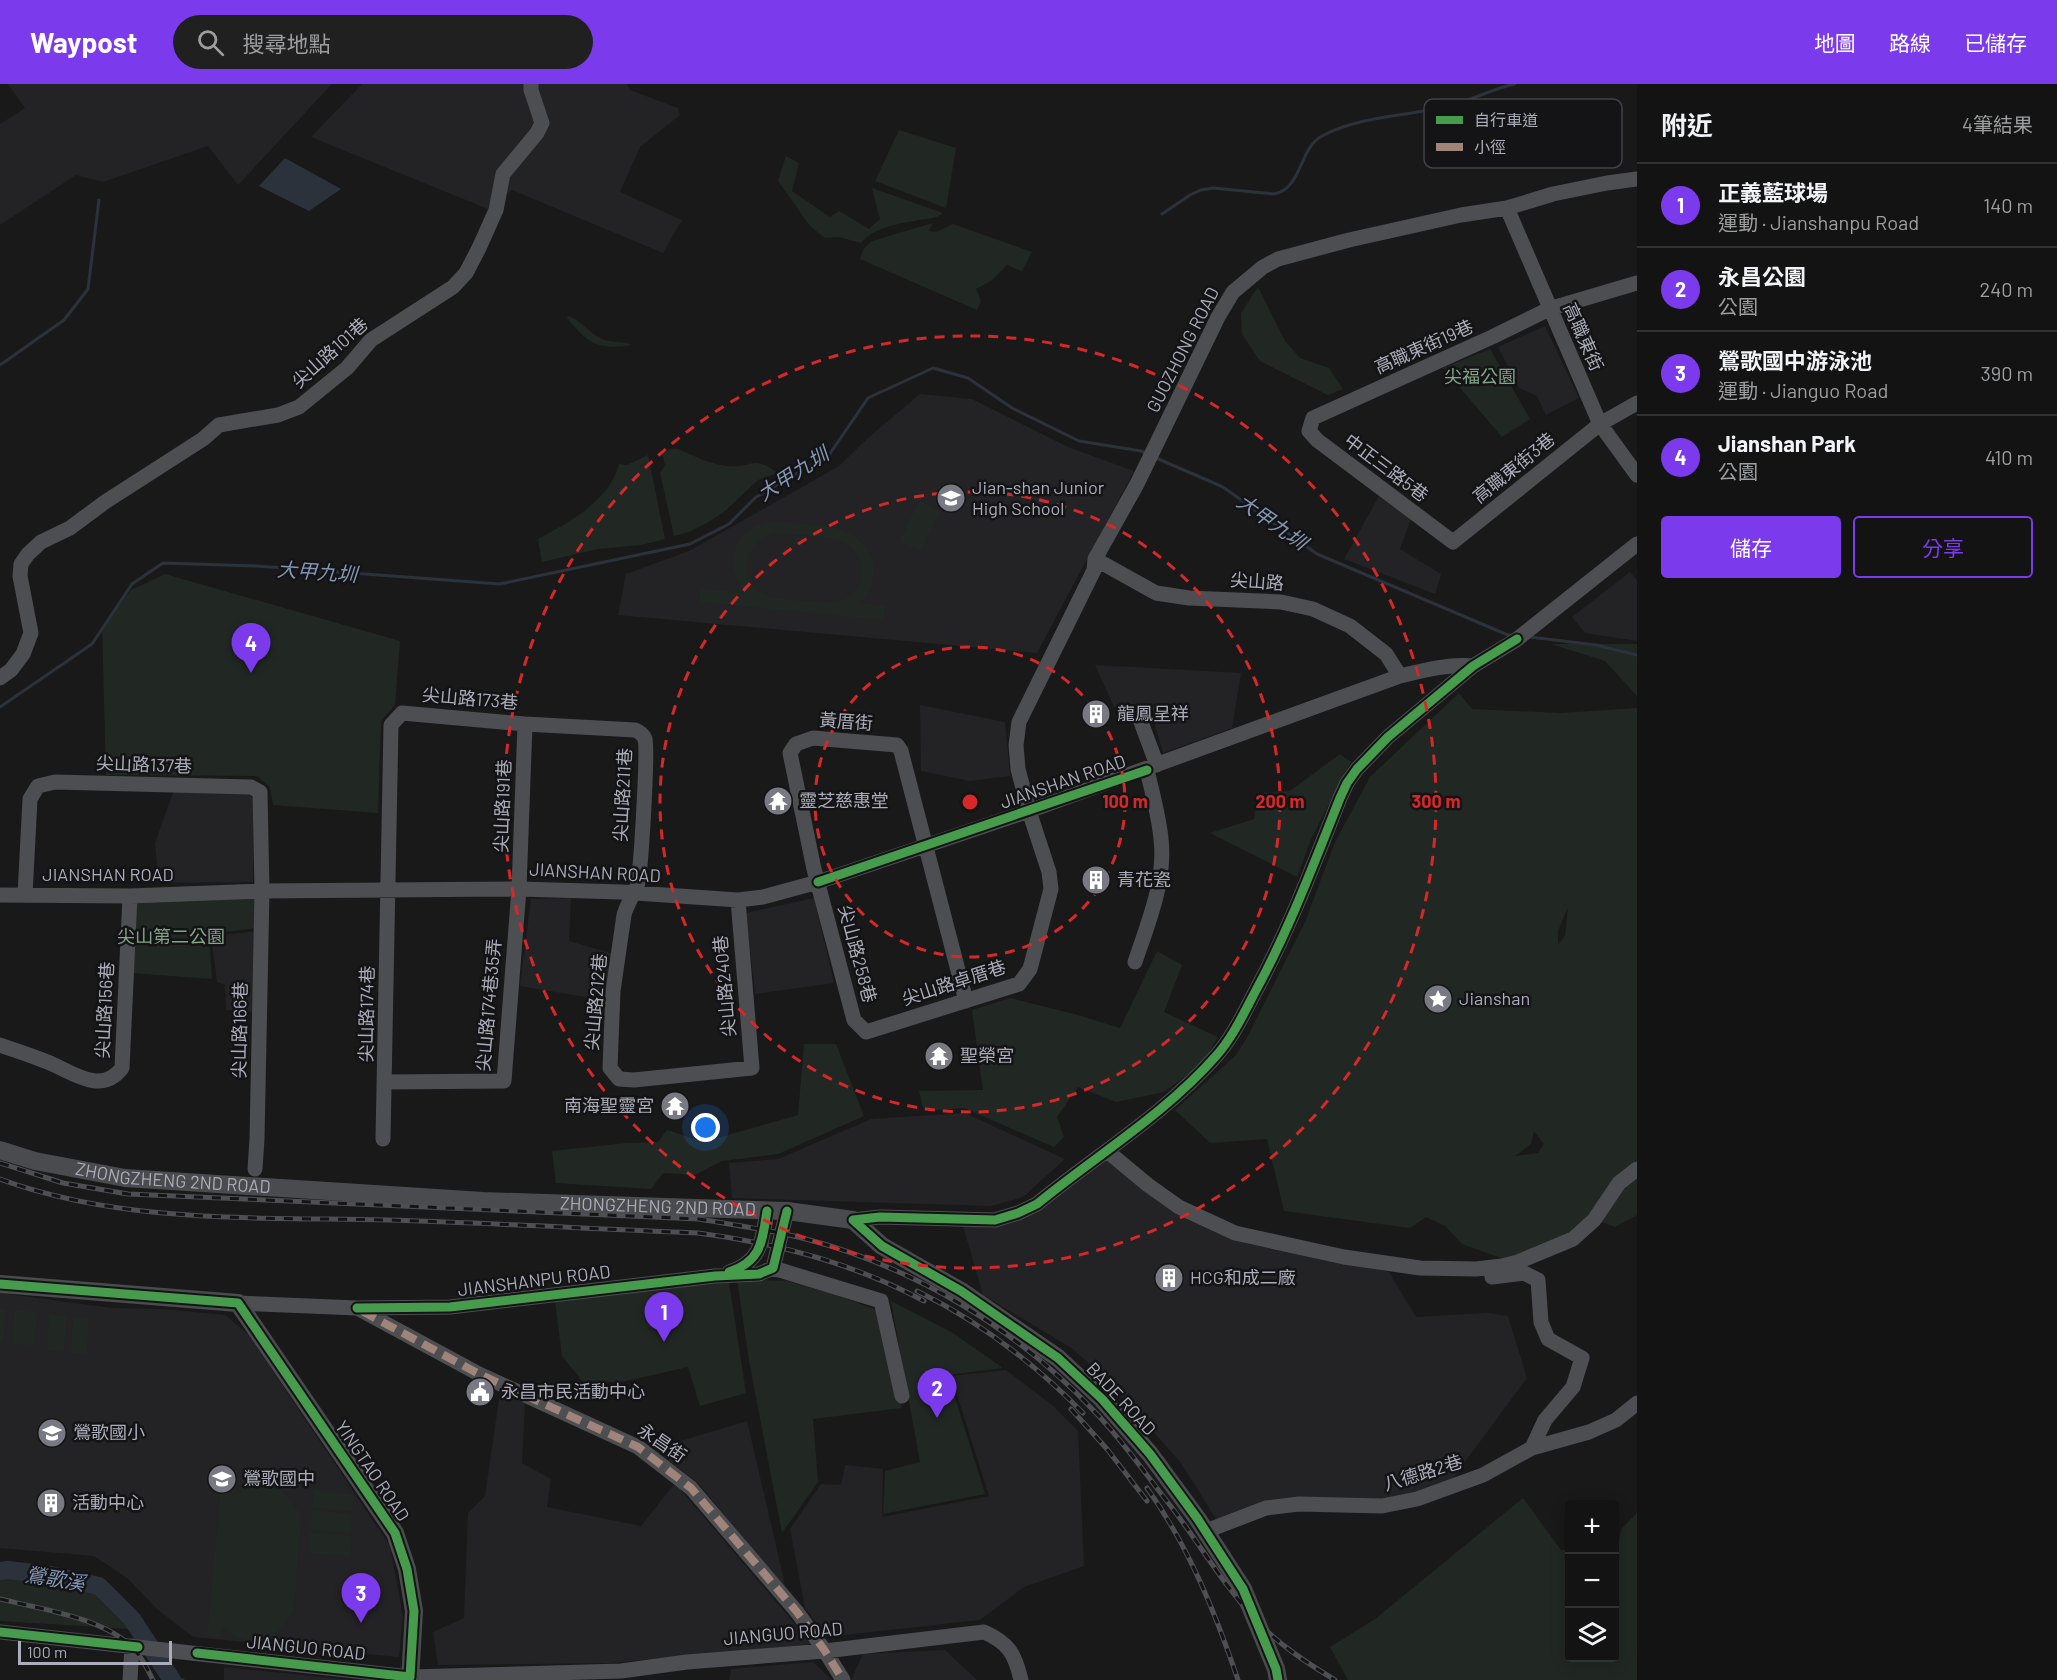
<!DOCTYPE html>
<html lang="zh-TW">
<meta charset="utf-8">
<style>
:root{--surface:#131313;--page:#202021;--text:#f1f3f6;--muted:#9d9ea0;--line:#323233;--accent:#7c3aed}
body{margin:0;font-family:Barlow,"Noto Sans TC",sans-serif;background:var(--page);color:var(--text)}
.controls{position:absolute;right:18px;bottom:18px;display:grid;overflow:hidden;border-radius:6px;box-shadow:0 3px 15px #0003}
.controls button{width:54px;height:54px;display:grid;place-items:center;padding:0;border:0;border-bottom:2px solid var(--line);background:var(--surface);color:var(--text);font:30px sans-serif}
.scale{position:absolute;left:18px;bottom:15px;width:154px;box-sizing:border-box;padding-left:6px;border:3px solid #abadba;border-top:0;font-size:16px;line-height:21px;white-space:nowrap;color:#abadba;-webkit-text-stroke:4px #141315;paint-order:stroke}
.you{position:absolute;left:706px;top:1044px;width:21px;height:21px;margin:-15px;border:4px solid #fff;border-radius:50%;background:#1a73e8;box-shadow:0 0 0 9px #1a73e833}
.badge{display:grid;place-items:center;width:39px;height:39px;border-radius:50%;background:var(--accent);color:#fff;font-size:20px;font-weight:700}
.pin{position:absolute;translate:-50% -50px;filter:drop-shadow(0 2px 3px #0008)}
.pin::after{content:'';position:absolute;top:32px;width:21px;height:18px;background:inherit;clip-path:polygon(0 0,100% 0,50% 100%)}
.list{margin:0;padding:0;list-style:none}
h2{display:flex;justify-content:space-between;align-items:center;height:78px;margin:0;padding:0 24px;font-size:26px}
h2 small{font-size:20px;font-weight:400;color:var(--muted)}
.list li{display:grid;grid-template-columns:39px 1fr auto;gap:18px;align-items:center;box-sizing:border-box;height:84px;padding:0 24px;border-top:2px solid var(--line)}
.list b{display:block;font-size:22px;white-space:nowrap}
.list p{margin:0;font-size:20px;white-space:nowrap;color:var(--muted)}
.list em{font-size:20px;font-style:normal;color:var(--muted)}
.actions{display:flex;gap:12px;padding:18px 24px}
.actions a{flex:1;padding:14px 0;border:2px solid var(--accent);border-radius:6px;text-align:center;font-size:21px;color:var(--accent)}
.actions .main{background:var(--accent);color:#fff}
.icon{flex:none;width:33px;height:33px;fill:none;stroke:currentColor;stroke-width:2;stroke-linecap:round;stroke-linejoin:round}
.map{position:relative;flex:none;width:1637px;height:1596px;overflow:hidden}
header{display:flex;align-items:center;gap:36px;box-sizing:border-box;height:84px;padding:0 30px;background:var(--accent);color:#fff}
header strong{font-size:28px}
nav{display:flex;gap:33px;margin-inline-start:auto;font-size:21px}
.search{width:420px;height:54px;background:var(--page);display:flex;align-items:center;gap:15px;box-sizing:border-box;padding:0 21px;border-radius:33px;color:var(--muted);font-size:22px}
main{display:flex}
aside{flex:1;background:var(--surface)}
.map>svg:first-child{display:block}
.built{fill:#232325}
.green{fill:#212823;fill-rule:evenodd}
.water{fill:#2c323b}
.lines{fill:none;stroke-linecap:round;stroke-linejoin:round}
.stream{stroke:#2c323b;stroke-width:3}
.river{stroke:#2c323b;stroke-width:18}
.minor{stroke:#4d4e52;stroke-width:15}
.major{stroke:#4a4b4e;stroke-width:18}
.rail-casing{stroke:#4e4f52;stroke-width:5}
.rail{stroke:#141315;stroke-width:3;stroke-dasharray:9;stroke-linecap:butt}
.quiet{stroke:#a18479;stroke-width:8;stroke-dasharray:15 8;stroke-linecap:butt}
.cycleway-casing{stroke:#141315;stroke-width:13}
.cycleway{stroke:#469c4c;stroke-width:9}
.ring{fill:none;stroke:#d62828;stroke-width:3;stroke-dasharray:10 8}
.labels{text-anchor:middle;stroke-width:5;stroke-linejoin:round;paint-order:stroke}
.street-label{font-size:18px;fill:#abadba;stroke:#141315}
.park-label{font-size:18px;fill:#83a489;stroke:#141315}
.poi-label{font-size:18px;fill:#abadba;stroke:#141315;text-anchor:start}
.water-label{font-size:20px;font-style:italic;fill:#8396b3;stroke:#141315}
.key{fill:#141315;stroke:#414147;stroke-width:1.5}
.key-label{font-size:16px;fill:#abadba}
.centre{fill:#d62828;stroke:#141315;stroke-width:3}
.ring-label{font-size:18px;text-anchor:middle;font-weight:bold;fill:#d62828;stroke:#141315;stroke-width:5;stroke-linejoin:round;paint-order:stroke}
</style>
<header>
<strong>Waypost</strong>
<div class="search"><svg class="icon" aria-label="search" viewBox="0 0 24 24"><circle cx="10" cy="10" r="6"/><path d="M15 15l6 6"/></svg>搜尋地點</div>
<nav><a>地圖</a><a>路線</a><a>已儲存</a></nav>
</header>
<main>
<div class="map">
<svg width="1637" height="1596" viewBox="0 0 1637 1596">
<rect width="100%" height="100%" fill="#191919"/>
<path class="built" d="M8 0H332L238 101 208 62 103 98 76 91 0 141V40L25 24Z
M362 0H627L630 6 678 24 680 31 640 63 620 108 682 136 663 169 512 106 488 125 311 53Z
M1545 242 1579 314 1546 331 1537 312 1519 304 1498 263Z
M920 310 972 315 1068 363 1134 387 1037 569 618 531 626 490 689 467 839 382 869 353Z
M1379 412 1411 435 1400 465 1441 490 1435 510 1344 475Z
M1630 488 1637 496V557L1585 549 1572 533Z
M1095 581 1241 589 1232 644 1163 669 1150 624 1114 623Z
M920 621 1005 638 1010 692 970 697 921 687Z
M174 706 243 707 253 714V798L158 799 155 759Z
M571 814 569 857 614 870 609 917 520 902 531 815Z
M814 814 834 899 755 910 746 829Z
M258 847 252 928 226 926 225 901 217 898 211 852Z
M965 1029 1065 1075 1023 1113 991 1122 732 1114 729 1079 778 1075 871 1035Z
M1107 1073 1160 1118 1322 1171 1389 1188 1416 1233 1488 1229 1508 1232 1527 1294 1445 1405 1369 1421 1293 1413 1216 1435 1181 1379 1113 1302 1073 1265 983 1211 963 1142 1000 1138Z
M0 1209 112 1224 164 1225 225 1231 248 1250 390 1462 403 1532 399 1573 193 1553 157 1525 127 1494 94 1472 0 1464Z
M1006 1286 1052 1321 1078 1347 1084 1482 1024 1503 980 1536 827 1553 805 1524 790 1445 821 1400 841 1401 845 1381 883 1385 882 1433 989 1412 951 1292Z
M500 1308 525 1319 522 1379 551 1395 547 1423 641 1442 675 1399 812 1560 611 1579 438 1581 433 1548 464 1534 468 1429 485 1412Z
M747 1337 784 1496 783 1503 699 1400 654 1365Z
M945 1566 977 1596H851L863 1570Z
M813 1578 832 1596H729L731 1585Z
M224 1583 351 1596H224Z"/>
<path class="green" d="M899 46 956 64 946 124 875 97Z
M786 72 799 79 792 107 830 133 839 127 869 145 880 135 872 104 943 129 937 133C913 138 878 139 861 159L839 153 825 154 810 142 778 97Z
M933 139 929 147 936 148 953 140 1032 168 1022 187 1007 181 991 197 976 205 981 217 977 226 860 175 864 164 872 157Z
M1258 203 1285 257 1300 274 1329 284 1343 305 1328 311 1260 277 1242 250 1241 229Z
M568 232C581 236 588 248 600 254 610 259 622 257 633 261 599 266 589 261 567 234Z
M1490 265 1530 335 1502 353 1443 284Z
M670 365H678C693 371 711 381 728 382 754 384 751 370 778 389L758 396 725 427 707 439 689 448 674 452 660 389 665 381 662 370Z
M648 371 665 455 641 461 598 465 542 478 538 455C569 438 609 418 619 380L627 381Z
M919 417 940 427 920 467 900 457Z
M772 438C804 441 858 436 871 473 878 491 871 505 860 519L885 522 884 536 700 518V505L745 509C723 479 732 444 772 438ZM774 449C792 451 832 451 846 459 869 473 866 509 841 517 833 520 826 519 818 518 803 516 783 517 768 512 735 500 741 460 774 449Z
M165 490 400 557 395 621 381 637 378 729 273 721 270 703 257 692 106 691 102 542 131 506Z
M1551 560H1637V612L1605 577Z
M1459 609 1472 625 1561 629 1637 624V1131L1615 1143 1590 1133 1580 1144 1512 1178 1462 1160 1445 1142 1426 1133 1410 1144 1284 1127 1267 1055 1210 1059 1175 1026 1236 971 1248 952 1305 838 1335 758 1370 693ZM1568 823 1565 852 1558 861V847ZM1534 1047 1544 1060 1538 1069 1515 1072 1531 1060Z
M1340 670 1351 678 1312 753 1297 793 1210 749 1254 735 1258 709 1290 707Z
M257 813 256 844 209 850 212 895 131 889 133 816Z
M1157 867 1182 881 1164 928 1218 953 1203 979 1164 1008 1116 1018 1078 1003 1057 1033 1064 1053 1054 1063 964 1024 924 1027 919 1007 983 1006 972 926 1010 914 1074 930 1120 944Z
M804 960H836L864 1032 778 1070 722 1077 695 1091 663 1089 651 1105 556 1099 552 1067 626 1059 658 1058 667 1046 703 1058 798 1031Z
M737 1195 787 1197 836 1211 880 1227 902 1324 813 1335 818 1398 782 1449 749 1277Z
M729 1198 746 1309 700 1322 688 1283 622 1298H583L562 1272 555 1217Z
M891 1217 953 1249 1003 1284 948 1291 985 1410 883 1430 885 1387 920 1378Z
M0 1225 6 1226 3 1258H0Z
M15 1226 37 1228 34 1261 12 1260Z
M49 1230 66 1232 64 1268 47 1266Z
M73 1233 89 1234 87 1270 71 1269Z
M222 1393 235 1394 232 1412C254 1401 272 1393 290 1416 293 1420 298 1426 300 1431 303 1440 297 1471 297 1482 296 1494 296 1519 293 1528 292 1532 287 1536 285 1540 266 1563 242 1562 222 1541L220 1553 207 1552Z
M314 1406 354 1411 352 1427 312 1423Z
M1523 1414 1561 1466H1569L1570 1574H1614L1615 1469H1617L1621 1445 1637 1429V1596H1348L1330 1563 1375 1535Z
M312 1426 352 1430 351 1449 311 1445Z
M310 1449 352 1452 350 1472 308 1469Z
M14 1491 94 1509 130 1545 0 1537V1494Z"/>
<path class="water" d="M285 74 341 105 309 127 259 102Z"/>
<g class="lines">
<path class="stream" d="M1162 130 1190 111 1201 106 1213 104 1274 110C1302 105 1299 64 1322 52 1360 32 1405 32 1446 23 1470 17 1491 5 1515 0
M0 281 64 236 88 205 99 116
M1156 374 1223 403 1317 470 1508 551H1514
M1530 553 1596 561 1637 571
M0 623 92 560 132 500 163 479 257 482 500 500 690 460 729 440 756 413 829 371 868 314 933 284 968 294 1012 324 1079 357 1141 367 1148 370
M170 1592 183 1596"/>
<path class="river" d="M0 1487 8 1486 50 1491 99 1502 132 1535 172 1596"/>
<path class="minor" d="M1507 124 1600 340 1637 391
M1637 199 1549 225 1492 253 1313 334 1309 347 1317 356 1453 458 1600 340 1637 319
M1095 475 1156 509 1189 514 1281 518 1313 525 1350 542 1386 570 1400 592
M0 594 11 586 23 570 31 549 20 492 21 480 28 470 41 458 70 444 105 418 203 355 219 341 278 331 299 323 347 284 371 256 453 203 466 189 479 164 496 126 503 90 537 49 542 39 531 6V0
M1138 630 1157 681
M0 811 130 812 262 807 519 805 621 808 738 816 763 813 818 798 1029 727 1400 592C1425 586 1447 580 1473 582
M25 811 30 715 38 702 55 698 251 703 260 708 262 807 257 1055 255 1085
M1135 878C1148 839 1166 797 1161 755 1159 732 1152 708 1147 686
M966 917 901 667 897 661 813 654 796 660 790 669 814 785 854 936 866 948 1019 900 1030 885 1051 805 1049 788 1029 727 1018 685 1016 661 1019 638 1094 486 1095 475 1137 400 1218 233 1233 208 1263 183 1278 175 1349 156 1461 131 1507 124 1553 110 1607 99 1637 95
M0 961C15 966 30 971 45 977 70 986 100 1013 122 984L130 812
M385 998 504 997 519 805 525 640
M383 1055 391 641 402 629 525 640 635 646C640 648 643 650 645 655 648 665 641 792 637 802 633 812 627 820 624 831L613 907 610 984 619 995 634 996 752 984 738 816
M1107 1067 1148 1101 1179 1123 1235 1149 1344 1173 1420 1184 1476 1185 1502 1182 1518 1178 1573 1155 1594 1136 1619 1099 1637 1085
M853 1136 880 1133 995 1136 1018 1129 1037 1120C1097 1071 1165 1030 1216 972 1232 954 1243 931 1254 910 1289 846 1313 782 1340 714L1347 699 1357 685 1388 653 1473 582 1516 556 1637 460
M773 1184 881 1217 902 1312
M729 1188C762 1177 762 1157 767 1127
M1492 1193 1524 1189 1538 1196 1541 1238 1548 1255 1582 1274 1573 1303 1545 1336 1532 1364
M238 1219 357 1224 450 1223 715 1192 759 1190 773 1184 787 1127
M357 1224 479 1290 638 1363 691 1404 797 1528 825 1567 843 1596
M1206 1447 1266 1424 1299 1420 1382 1422 1417 1415 1483 1391 1532 1364 1589 1348 1616 1336 1637 1319
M0 1548 410 1593 621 1587 687 1578 825 1567 984 1548C1009 1559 1015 1570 1021 1596
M130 1596 132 1562"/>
<g class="major">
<path id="s1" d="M0 1066 35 1077 125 1094 483 1117 787 1127 853 1136 882 1162 961 1207 1058 1274 1102 1315 1150 1370 1197 1434 1243 1505 1276 1585 1278 1596"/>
<path d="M0 1200 238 1219 395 1449 407 1485 414 1527 410 1596"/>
</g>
<g class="rail-casing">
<path id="rail" d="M0 1079 63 1099 128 1110 699 1135C735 1141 771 1146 806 1155 916 1184 1017 1245 1095 1328 1121 1355 1143 1386 1166 1416 1197 1455 1222 1500 1256 1536 1278 1560 1307 1579 1335 1596
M0 1095C123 1140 259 1133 388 1136 491 1139 594 1145 698 1149 777 1159 853 1179 924 1217
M917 1207C979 1237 1035 1280 1083 1329
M1071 1325 1107 1365 1147 1417
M1147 1404C1189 1463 1215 1528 1238 1596
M0 1515C40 1525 99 1533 130 1561 140 1570 147 1584 153 1596"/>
</g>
<use href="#rail" class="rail"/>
<path class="quiet" d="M362 1227 479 1290 638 1363 691 1404 797 1528 825 1567 843 1596"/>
<g class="cycleway-casing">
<path id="cycleway" d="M818 798 1147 686
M853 1136 880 1133 995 1136 1018 1129 1037 1120C1097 1071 1165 1030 1216 972 1232 954 1243 931 1254 910 1289 846 1313 782 1340 714L1347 699 1357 685 1388 653 1473 582 1517 555
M853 1136 882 1162 961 1207 1058 1274 1102 1315 1150 1370 1197 1434 1243 1505 1276 1585 1278 1596
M729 1188C762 1177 762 1157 767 1127
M0 1200 238 1219 395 1449 407 1485 414 1527 410 1593 197 1569
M357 1224 450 1223 715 1192 759 1190 773 1184 787 1127
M0 1548 138 1563"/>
</g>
<use href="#cycleway" class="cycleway"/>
</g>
<g class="ring">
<circle cx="970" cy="718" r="155"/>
<circle cx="970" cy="718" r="310"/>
<circle cx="970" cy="718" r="466"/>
</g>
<defs>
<g id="school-disc" transform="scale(1.5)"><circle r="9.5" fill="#787982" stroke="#141315"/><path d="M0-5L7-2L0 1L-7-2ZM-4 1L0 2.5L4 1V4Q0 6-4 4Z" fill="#fff"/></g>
<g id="building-disc" transform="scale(1.5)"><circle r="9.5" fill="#787982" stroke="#141315"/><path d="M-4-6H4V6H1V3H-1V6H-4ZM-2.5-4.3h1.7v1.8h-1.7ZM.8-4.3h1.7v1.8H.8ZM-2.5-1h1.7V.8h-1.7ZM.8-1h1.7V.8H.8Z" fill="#fff"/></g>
<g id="temple-disc" transform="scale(1.5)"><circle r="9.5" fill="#787982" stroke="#141315"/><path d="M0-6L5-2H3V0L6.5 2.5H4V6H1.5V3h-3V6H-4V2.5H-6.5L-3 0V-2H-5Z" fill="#fff"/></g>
<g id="sight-disc" transform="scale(1.5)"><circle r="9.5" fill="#787982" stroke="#141315"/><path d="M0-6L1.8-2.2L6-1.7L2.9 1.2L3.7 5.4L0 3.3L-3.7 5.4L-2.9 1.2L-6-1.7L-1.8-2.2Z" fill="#fff"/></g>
<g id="civic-disc" transform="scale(1.5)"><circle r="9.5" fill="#787982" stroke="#141315"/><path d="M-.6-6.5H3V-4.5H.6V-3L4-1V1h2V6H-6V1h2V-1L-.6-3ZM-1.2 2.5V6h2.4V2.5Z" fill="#fff"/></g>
</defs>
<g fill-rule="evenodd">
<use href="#school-disc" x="951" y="414"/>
<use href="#building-disc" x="1096" y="630"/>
<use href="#temple-disc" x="778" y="717"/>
<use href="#building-disc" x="1096" y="796"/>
<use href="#sight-disc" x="1438" y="915"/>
<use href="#temple-disc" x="939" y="972"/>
<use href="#temple-disc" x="675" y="1022"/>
<use href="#building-disc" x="1169" y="1194"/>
<use href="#civic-disc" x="480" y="1308"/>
<use href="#school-disc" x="52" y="1349"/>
<use href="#school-disc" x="222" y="1395"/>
<use href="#building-disc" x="51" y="1419"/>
</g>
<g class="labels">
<g class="street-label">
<text transform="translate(1583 253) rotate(66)" y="6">高職東街</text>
<text transform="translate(1424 263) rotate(-24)" y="6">高職東街19巷</text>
<text transform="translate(1183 266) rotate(-63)" y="6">GUOZHONG ROAD</text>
<text transform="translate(330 269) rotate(-42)" y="6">尖山路101巷</text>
<text transform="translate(1386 384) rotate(37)" y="6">中正三路5巷</text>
<text transform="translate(1514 384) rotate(-39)" y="6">高職東街3巷</text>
<text transform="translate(1257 498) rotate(4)" y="6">尖山路</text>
<text transform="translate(470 615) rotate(5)" y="6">尖山路173巷</text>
<text transform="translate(846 638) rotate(4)" y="6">黃厝街</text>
<text transform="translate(144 681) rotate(2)" y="6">尖山路137巷</text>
<text transform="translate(1063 698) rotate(-19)" y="6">JIANSHAN ROAD</text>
<text transform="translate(623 711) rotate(-87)" y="6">尖山路211巷</text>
<text transform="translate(503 722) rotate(-88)" y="6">尖山路191巷</text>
<text transform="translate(595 789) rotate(3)" y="6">JIANSHAN ROAD</text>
<text x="108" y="797">JIANSHAN ROAD</text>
<text transform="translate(857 870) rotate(75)" y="6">尖山路258巷</text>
<text transform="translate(954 899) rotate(-18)" y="6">尖山路卓厝巷</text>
<text transform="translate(725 902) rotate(-95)" y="6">尖山路240巷</text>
<text transform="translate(596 918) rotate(-85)" y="6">尖山路212巷</text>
<text transform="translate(489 921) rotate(-85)" y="6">尖山路174巷35弄</text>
<text transform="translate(105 926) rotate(-87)" y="6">尖山路156巷</text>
<text transform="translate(367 930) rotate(-89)" y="6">尖山路174巷</text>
<text transform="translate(240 946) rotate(-89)" y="6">尖山路166巷</text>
<text dy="6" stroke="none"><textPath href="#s1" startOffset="176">ZHONGZHENG 2ND ROAD</textPath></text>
<text dy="6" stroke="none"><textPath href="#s1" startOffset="662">ZHONGZHENG 2ND ROAD</textPath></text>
<text transform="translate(534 1197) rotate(-7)" y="6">JIANSHANPU ROAD</text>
<text transform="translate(1121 1315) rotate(47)" y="6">BADE ROAD</text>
<text transform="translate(662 1359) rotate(34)" y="6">永昌街</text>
<text transform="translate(372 1387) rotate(56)" y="6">YINGTAO ROAD</text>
<text transform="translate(1423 1389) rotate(-17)" y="6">八德路2巷</text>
<text transform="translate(783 1550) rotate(-5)" y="6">JIANGUO ROAD</text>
<text transform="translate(306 1564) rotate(6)" y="6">JIANGUO ROAD</text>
</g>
<g class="park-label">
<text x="1480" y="299">尖福公園</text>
<text x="171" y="859">尖山第二公園</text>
</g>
<g class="poi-label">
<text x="972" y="410">Jian-shan Junior<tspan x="972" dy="21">High School</tspan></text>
<text x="1117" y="636">龍鳳呈祥</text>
<text x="799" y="723">靈芝慈惠堂</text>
<text x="1117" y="802">青花瓷</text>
<text x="1459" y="921">Jianshan</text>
<text x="960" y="978">聖榮宮</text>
<text x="654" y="1028" text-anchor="end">南海聖靈宮</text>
<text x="1190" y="1200">HCG和成二廠</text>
<text x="501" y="1314">永昌市民活動中心</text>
<text x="73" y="1355">鶯歌國小</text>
<text x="243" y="1401">鶯歌國中</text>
<text x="72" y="1425">活動中心</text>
</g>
<g class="water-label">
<text transform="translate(793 390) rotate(-33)" y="7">大甲九圳</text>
<text transform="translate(1272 438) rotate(35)" y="7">大甲九圳</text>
<text transform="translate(317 488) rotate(4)" y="7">大甲九圳</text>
<text transform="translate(55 1495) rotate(9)" y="7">鶯歌溪</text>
</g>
</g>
<rect x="1424" y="15" width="198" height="69" rx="9" class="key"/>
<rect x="1436" y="32" width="27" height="8" fill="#469c4c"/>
<rect x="1436" y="59" width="27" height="8" fill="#a18479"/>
<g class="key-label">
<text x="1474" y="42">自行車道</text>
<text x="1474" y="69">小徑</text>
</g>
<circle cx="970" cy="718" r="9" class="centre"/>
<g class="ring-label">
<text x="1125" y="724">100 m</text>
<text x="1280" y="724">200 m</text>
<text x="1436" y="724">300 m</text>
</g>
</svg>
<div class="controls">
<button>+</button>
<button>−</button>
<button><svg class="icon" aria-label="layers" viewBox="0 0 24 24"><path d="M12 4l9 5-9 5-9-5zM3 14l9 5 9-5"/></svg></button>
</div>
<div class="scale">100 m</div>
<div class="you"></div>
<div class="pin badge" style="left:664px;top:1258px">1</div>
<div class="pin badge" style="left:937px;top:1334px">2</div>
<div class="pin badge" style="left:361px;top:1539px">3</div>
<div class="pin badge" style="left:251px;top:589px">4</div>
</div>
<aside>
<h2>附近<small>4筆結果</small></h2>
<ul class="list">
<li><span class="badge">1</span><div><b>正義藍球場</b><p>運動 · Jianshanpu Road</p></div><em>140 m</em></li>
<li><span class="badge">2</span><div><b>永昌公園</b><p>公園</p></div><em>240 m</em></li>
<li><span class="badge">3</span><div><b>鶯歌國中游泳池</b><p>運動 · Jianguo Road</p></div><em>390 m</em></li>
<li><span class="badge">4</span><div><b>Jianshan Park</b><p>公園</p></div><em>410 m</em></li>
</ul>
<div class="actions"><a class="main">儲存</a><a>分享</a></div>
</aside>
</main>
